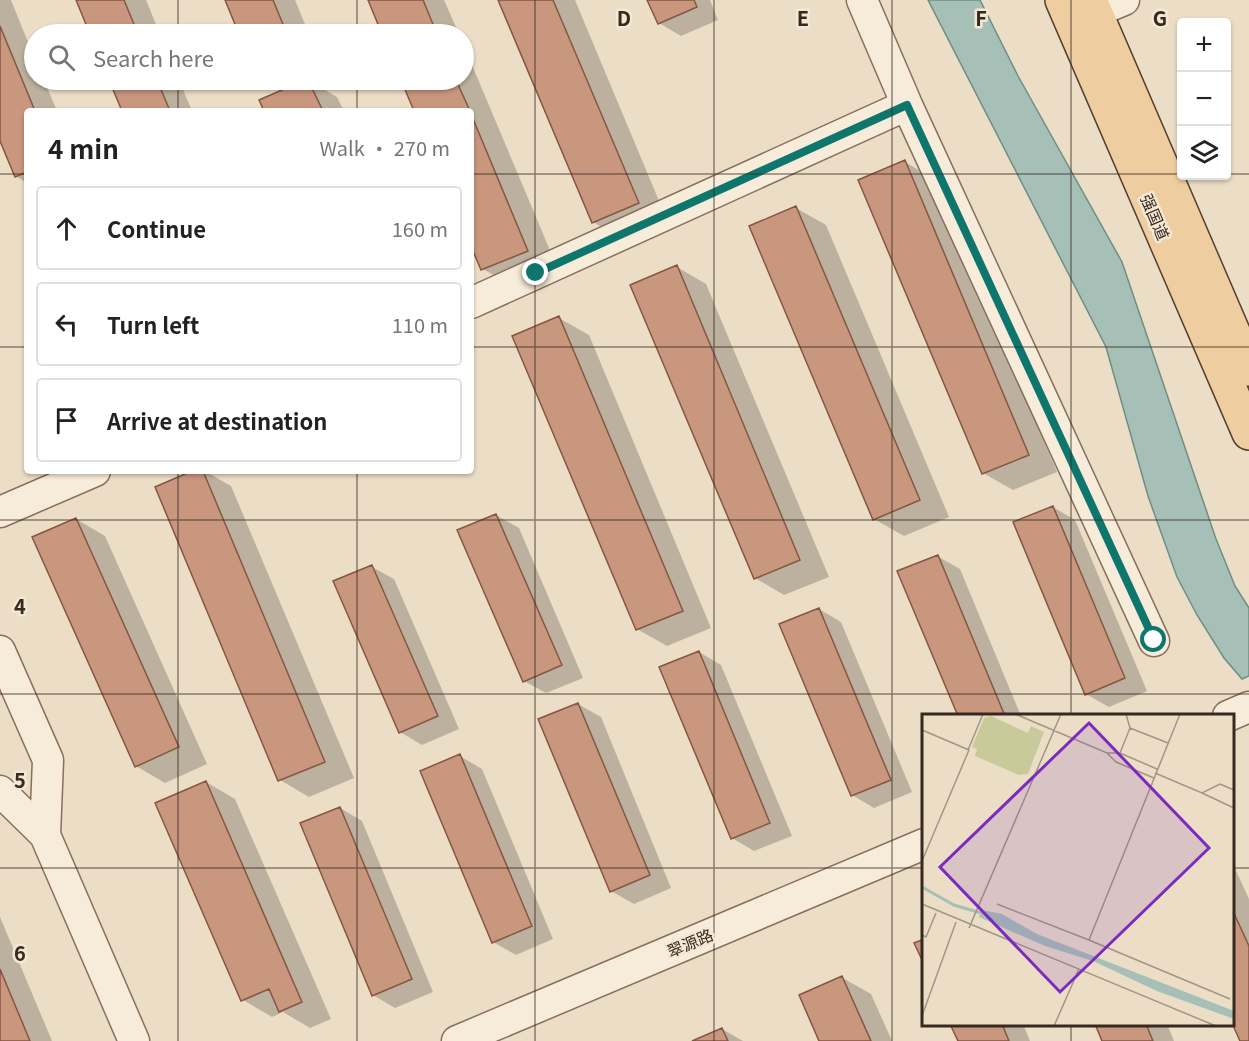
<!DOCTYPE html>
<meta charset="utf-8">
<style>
:root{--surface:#fff;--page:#f6f6f6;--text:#222;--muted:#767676;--line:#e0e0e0}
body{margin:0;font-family:Georgia,"Noto Sans SC",serif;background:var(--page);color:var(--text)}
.controls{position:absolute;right:18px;top:18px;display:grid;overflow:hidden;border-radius:6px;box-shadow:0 2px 4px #0004}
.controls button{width:54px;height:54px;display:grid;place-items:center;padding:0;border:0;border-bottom:2px solid var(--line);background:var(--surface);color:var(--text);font:30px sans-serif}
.stop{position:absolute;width:18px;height:18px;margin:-14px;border:4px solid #0f766e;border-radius:50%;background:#fff}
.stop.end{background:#0f766e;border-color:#fff;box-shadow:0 2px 6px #0008}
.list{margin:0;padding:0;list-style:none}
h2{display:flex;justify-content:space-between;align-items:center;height:78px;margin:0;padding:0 24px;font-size:26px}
h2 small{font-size:20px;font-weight:400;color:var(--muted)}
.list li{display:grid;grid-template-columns:39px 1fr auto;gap:18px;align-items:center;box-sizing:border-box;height:84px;margin:0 12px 12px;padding:0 12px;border:2px solid var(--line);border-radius:6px}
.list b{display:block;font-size:22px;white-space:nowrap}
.list em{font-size:20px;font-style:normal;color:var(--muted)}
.icon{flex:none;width:33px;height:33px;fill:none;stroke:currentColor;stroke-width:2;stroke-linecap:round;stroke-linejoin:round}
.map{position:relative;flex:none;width:1249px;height:1041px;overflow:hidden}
.search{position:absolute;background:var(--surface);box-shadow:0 2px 4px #0004;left:24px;top:24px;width:450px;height:66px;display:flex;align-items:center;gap:15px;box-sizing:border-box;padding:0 21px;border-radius:33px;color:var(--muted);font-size:22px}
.panel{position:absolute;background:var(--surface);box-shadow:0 2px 4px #0004;left:24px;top:108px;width:450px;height:366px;border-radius:6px}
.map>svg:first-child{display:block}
.water{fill:#a7c0b7;stroke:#6e8e83;stroke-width:1.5}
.shadow{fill:#0003}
.building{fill:#c9967e;stroke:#855743;stroke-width:1.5}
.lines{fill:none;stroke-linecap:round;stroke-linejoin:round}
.minor-casing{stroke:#876f5d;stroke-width:33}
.major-casing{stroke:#553e30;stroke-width:36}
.minor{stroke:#f7ecd9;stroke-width:30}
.major{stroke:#eecea0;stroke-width:33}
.route{stroke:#0f766e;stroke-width:8}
.grid{fill:none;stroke:#382920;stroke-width:1.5;stroke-opacity:0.55}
.labels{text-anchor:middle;stroke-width:5;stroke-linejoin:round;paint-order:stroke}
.street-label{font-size:16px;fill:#382920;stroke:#f4e8d5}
.inset-river{fill:none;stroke:#a7c0b7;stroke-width:3}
.inset-road{fill:none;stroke:#a49584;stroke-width:1.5}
.view{fill:#7b2cbf;fill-opacity:0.15;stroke:#7b2cbf;stroke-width:3}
.inset-edge{fill:none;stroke:#382920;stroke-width:3}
.grid-label{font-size:20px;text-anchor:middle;font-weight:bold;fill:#382920;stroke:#f4e8d5;stroke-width:5;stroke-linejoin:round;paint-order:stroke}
</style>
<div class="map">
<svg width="1249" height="1041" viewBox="0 0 1249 1041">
<rect width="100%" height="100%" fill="#ecddc6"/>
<path class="water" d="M928 0H980L1018 76 1122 262 1216 539 1235 586 1249 608V676L1242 679 1224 658 1197 615 1177 577 1148 496 1106 347Z"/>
<path class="shadow" d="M0 0H11L34 57V80H44L57 111H27V183L16 176 0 138Z
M78 0H146L160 34H92Z
M227 0H295L309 34H241Z
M369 0H444L459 34H384Z
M500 0H575L667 220 622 239 593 222Z
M649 0H710L718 20 681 36 659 23Z
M464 46 557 267 512 286 483 269 471 242V111H416L403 80H464Z
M110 80H179L192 111H123Z
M278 80H291L283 83Z
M308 80 337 97 344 111H266Z
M905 162 934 179 1057 472 1013 490 983 473Z
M796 208 826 225 949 517 904 536 874 519Z
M677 267 706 284 829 577 784 595 755 578Z
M559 318 589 335 711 628 667 646 637 629Z
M196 471H205L231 486 354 778 309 797 280 780Z
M1053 507 1075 520 1147 691 1109 707 1086 694Z
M496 515 519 528 583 678 546 693 524 681Z
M76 519 105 536 207 764 165 783 136 766Z
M937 556 960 569 1021 716H959Z
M372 567 394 579 459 729 422 745 400 732Z
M819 609 841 622 912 792 874 808 852 795Z
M699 652 721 665 792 836 754 851 732 838Z
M578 704 601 717 671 888 634 904 611 891Z
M460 756 482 769 553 939 516 955 493 942Z
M206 782 235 799 331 1019 310 1028 283 1012 272 1017 243 1000Z
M340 808 362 821 433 992 395 1008 373 995Z
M1232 862 1249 899V1041H1242L1232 1020Z
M0 917 52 1041H0Z
M841 977 871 994 892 1041H821Z
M952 1024H1023L1030 1041H959Z
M1096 1024H1167L1174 1041H1103Z
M722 1029 743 1041H696Z"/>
<path class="building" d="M76 0H124L138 34H90Z
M225 0H273L287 34H239Z
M368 0H423L437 34H382Z
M498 0H553L639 203 592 223Z
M647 0H694L697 7 658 24Z
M0 26 35 111H27V172L15 177 0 141Z
M109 80H157L170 111H122Z
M305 80H308L323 111H264L259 100Z
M401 80H456L470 111H414Z
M471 114 528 251 481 270 471 246Z
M905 160 1029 455 982 474 858 180Z
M796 206 920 500 873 520 749 226Z
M677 265 800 560 754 579 630 285Z
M559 316 683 611 636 630 512 336Z
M192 471H203L325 762 278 781 155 487Z
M1053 506 1125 678 1085 695 1013 522Z
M496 514 562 665 523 682 457 530Z
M76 518 179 747 135 767 32 537Z
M938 555 1005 716H958L897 571Z
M372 565 438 716 399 733 333 581Z
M819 608 891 780 851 796 779 624Z
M699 651 770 823 731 839 659 667Z
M578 703 650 875 610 892 538 719Z
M460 754 532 926 492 943 420 771Z
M206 781 302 1002 279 1012 269 989 241 1001 155 803Z
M340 807 412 979 372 996 300 823Z
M1232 909 1249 946V1041H1240L1232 1023Z
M924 939V964L914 943Z
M0 969 30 1041H0Z
M842 976 871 1041H819L799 995Z
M950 1024H1002L1009 1041H958Z
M1095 1024H1146L1153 1041H1102Z
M722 1028 728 1041H692Z"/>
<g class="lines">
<g class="minor-casing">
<path id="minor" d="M1074 21 1124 0
M907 105 1154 641
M471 303 907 105 862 0
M0 512 95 471
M0 651 48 760 45 835
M1228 716 1249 707
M0 791 45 835 134 1041
M457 1041 924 844"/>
</g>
<g class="major-casing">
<path id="major" d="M1062 0 1249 433
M1090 0 1249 369"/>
</g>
<use href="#minor" class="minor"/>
<use href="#major" class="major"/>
</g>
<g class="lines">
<path class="route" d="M536 273 907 105 1154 640"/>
</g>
<path class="grid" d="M178 0V34M357 0V34M535 0V1041M714 0V1041M892 0V1041M1071 0V716M178 80V111M357 80V111M0 174H27M471 174H1182M1226 174H1249M0 347H27M471 347H1249M178 471V1041M357 471V1041M0 520H1249M0 694H1249M0 868H924M1232 868H1249M1071 1024V1041"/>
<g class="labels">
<g class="street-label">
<text transform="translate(1155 217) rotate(67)" y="6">强国道</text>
<text transform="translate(690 943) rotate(-23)" y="6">翠源路</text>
</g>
</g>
<g transform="translate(922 714)">
<rect width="312" height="312" fill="#ecddc6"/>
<path d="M69 2 106 19 109 12 122 18 106 60 97 61 53 42 55 35 50 33 62 4Z" fill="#c9ca9a"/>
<path d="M60 196 80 200 115 220 312 297V305L235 277 171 247 123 232 57 203Z" fill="#a7c0b7"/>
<path class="inset-river" d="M0 173 32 191 59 199"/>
<path class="inset-road" d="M93 0 185 39H198L235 55M258 0 167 226 308 285M208 14 246 29M0 16 47 36 0 147M46 36 61 0M185 39 194 48 232 64M198 39 208 14 204 0M233 59 280 79 298 70 312 76M280 79 312 94M0 190 294 312M75 190 167 226M47 214 139 0M0 221 4 223 14 199M0 302 34 208M132 312 157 255"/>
<path class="view" d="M167 9 287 134 138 278 18 153Z"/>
<rect width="312" height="312" class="inset-edge"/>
</g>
<g class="grid-label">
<text x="624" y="26">D</text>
<text x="803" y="26">E</text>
<text x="981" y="26">F</text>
<text x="1160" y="26">G</text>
<text x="20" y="614">4</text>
<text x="20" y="788">5</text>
<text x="20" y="961">6</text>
</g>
</svg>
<div class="controls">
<button>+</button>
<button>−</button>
<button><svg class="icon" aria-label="layers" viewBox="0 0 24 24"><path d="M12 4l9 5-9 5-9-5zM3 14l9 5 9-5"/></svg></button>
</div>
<div class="stop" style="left:1154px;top:640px"></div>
<div class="stop end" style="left:536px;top:273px"></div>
<div class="search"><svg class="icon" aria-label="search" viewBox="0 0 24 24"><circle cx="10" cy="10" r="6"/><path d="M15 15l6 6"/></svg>Search here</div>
<section class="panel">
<h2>4 min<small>Walk · 270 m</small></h2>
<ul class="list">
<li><svg class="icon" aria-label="ahead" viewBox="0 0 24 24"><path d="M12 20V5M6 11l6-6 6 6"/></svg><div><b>Continue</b></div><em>160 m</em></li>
<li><svg class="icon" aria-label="left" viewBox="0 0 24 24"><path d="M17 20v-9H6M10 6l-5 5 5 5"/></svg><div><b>Turn left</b></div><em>110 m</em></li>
<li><svg class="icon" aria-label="arrive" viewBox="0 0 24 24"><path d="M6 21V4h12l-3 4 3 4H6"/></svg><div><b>Arrive at destination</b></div></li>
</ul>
</section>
</div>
